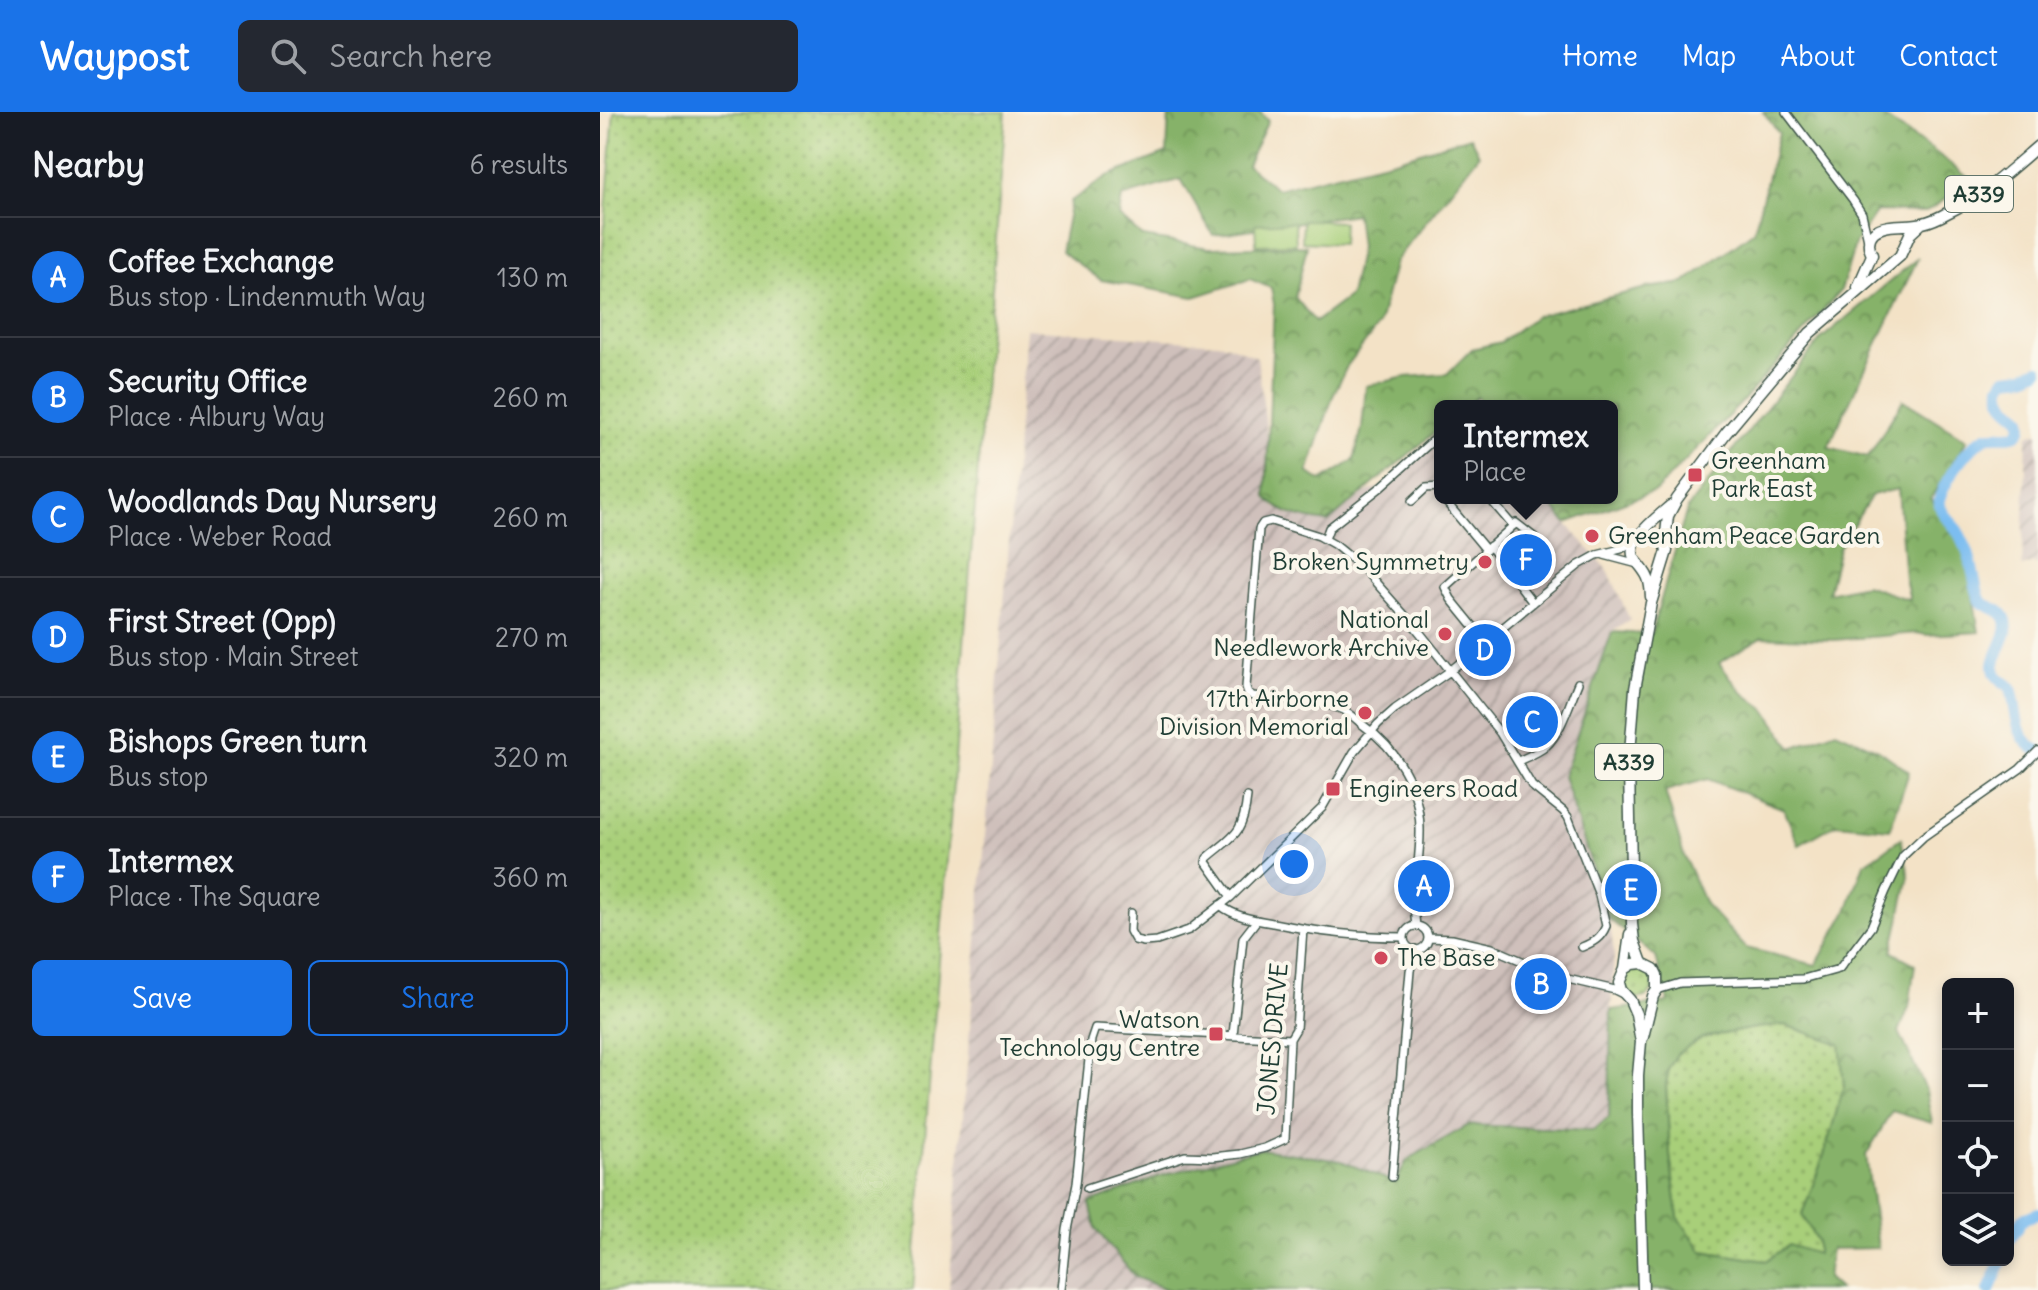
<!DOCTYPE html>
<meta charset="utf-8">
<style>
:root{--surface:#171b24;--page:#242831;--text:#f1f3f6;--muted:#9ea1a6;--line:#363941;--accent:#1a73e8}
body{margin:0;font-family:Delius,sans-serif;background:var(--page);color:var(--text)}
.controls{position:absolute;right:24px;bottom:24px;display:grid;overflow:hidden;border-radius:12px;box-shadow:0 4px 12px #0003}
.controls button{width:72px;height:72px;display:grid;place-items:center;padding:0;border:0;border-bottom:2px solid var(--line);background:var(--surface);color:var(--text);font:40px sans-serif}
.you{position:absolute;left:694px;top:752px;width:28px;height:28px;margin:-20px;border:6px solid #fff;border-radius:50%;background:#1a73e8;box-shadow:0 0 0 12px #1a73e833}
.badge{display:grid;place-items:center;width:52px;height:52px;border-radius:50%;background:var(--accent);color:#fff;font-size:26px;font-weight:700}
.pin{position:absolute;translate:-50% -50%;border:4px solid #fff;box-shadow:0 2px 8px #0006}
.popup{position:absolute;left:834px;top:288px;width:184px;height:104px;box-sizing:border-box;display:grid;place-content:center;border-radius:12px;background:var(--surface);filter:drop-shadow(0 2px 6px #0005);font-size:26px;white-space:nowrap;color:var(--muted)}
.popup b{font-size:30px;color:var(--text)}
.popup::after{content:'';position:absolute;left:50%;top:100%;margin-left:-16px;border:16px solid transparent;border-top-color:var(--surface)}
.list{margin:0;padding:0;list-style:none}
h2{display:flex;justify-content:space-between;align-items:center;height:104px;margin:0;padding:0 32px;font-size:34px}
h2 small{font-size:26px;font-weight:400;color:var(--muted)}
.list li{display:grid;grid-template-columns:52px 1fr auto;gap:24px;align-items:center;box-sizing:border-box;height:120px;padding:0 32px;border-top:2px solid var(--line)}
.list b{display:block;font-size:30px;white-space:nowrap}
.list p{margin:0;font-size:26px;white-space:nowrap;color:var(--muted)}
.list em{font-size:26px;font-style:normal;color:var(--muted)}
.actions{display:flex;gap:16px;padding:24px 32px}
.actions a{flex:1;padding:18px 0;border:2px solid var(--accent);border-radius:12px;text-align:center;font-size:28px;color:var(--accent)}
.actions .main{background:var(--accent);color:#fff}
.icon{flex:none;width:44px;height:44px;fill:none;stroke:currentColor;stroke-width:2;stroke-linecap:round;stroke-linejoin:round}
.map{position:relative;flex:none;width:1438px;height:1178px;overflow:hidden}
header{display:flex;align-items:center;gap:48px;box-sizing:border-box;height:112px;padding:0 40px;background:var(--accent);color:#fff}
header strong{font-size:38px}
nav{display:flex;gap:44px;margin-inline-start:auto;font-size:28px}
.search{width:560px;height:72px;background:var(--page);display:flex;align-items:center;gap:20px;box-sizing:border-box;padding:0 28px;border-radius:12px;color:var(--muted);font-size:30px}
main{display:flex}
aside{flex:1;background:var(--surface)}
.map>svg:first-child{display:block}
.industrial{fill:url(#industrial-furrows)}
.grass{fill:url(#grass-dots);stroke:#648656;stroke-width:2}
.forest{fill:url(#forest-crowns);stroke:#52784e;stroke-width:2;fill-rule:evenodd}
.garden{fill:#a8cf79;stroke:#648656;stroke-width:2}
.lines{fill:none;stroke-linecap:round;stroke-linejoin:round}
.river{stroke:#7bbdf0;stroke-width:12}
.minor-casing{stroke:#3f564a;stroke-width:10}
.highway-casing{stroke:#3f564a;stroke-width:13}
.minor{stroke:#fff;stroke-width:7}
.highway{stroke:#fff;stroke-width:10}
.poi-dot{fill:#d1495b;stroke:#fbf7ec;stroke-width:3}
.labels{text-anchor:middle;stroke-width:8;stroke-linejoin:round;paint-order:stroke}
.shield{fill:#fbf7ec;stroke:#61756b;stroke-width:2}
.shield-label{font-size:22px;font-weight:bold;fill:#1f3d34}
.poi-label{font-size:24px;fill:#1f3d34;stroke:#fbf7ec;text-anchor:start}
.street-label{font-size:24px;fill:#1f3d34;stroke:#fbf7ec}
</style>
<header>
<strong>Waypost</strong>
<div class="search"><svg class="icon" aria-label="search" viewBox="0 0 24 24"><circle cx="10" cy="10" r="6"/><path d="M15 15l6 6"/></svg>Search here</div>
<nav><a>Home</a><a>Map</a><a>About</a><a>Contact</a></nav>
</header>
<main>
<aside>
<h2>Nearby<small>6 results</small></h2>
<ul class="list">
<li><span class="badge">A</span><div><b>Coffee Exchange</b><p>Bus stop · Lindenmuth Way</p></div><em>130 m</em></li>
<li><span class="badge">B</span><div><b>Security Office</b><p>Place · Albury Way</p></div><em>260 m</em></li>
<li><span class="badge">C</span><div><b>Woodlands Day Nursery</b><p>Place · Weber Road</p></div><em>260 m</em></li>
<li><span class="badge">D</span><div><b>First Street (Opp)</b><p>Bus stop · Main Street</p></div><em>270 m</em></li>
<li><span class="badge">E</span><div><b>Bishops Green turn</b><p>Bus stop</p></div><em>320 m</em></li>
<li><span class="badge">F</span><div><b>Intermex</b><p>Place · The Square</p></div><em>360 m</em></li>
</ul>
<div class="actions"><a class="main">Save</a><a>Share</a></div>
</aside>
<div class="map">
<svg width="1438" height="1178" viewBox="0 0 1438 1178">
<defs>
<pattern id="industrial-furrows" width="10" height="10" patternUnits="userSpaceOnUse" patternTransform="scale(2)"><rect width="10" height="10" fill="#cfc0bb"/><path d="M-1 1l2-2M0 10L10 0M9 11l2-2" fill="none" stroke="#a79d99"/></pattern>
<pattern id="grass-dots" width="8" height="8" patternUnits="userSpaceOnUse" patternTransform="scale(2)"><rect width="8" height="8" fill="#a8cf79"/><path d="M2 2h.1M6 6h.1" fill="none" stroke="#88a964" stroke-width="1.8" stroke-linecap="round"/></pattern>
<pattern id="forest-crowns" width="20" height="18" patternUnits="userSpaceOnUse" patternTransform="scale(2)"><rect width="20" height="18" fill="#86b269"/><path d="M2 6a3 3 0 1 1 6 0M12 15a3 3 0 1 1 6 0" fill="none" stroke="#6d9257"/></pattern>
</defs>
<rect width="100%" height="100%" fill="#fbf7ec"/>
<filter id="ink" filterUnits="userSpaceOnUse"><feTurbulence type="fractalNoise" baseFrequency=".0125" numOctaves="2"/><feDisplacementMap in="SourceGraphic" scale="16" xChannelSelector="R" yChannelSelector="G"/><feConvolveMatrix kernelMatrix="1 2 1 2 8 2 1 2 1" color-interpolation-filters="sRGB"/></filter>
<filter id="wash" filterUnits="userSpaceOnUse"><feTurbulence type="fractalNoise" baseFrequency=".006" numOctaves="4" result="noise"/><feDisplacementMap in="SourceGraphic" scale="32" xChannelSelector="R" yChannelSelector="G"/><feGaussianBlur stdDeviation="1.8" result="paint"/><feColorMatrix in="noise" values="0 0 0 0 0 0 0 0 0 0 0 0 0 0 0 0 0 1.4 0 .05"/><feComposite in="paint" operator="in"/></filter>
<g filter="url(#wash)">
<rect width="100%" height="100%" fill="#f3e2c6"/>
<path class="industrial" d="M426 217 617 231 628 233 657 245 668 328 666 385 675 395 693 403 728 410 766 380 781 375 840 319V386H947L966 411 1009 460 1030 508 1012 520 963 664 1009 807 1014 840 1011 898 1010 1005 994 1018 869 1013 797 1072 741 1049 660 1037 564 1063 535 1165 569 1178H349Z
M1433 321H1438V453L1434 451 1422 455 1427 329 1428 323Z"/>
<path class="grass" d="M14 0H406L313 1178H0V172Z
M1024 871a15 15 0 1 1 30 0a15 15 0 1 1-30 0Z
M1185 913 1241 932 1244 974 1224 1043 1202 1103 1217 1129V1142L1166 1149 1102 1139 1078 1105 1070 1043 1066 973 1069 956 1077 941 1102 926 1156 916Z"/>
<path class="forest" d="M569 0H660L668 9 647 53 677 77 794 48 870 25 879 43 795 149 779 212 747 254 733 284 708 360 721 369 754 348 762 316 766 274 805 265 847 262 872 237 901 230 936 204 1046 176 1084 171 1154 119 1179 21 1163 0H1276L1334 39 1372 69 1326 100 1277 99 1255 132 1241 178 1141 291 1056 379 966 411 947 386H1012V294H884L877 285 866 294H840V316L728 410C705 407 682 403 666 385L674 192 671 176 650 167 594 185 501 168 461 139 471 89 508 64 567 41ZM581 67 613 123 756 102 760 135 750 184 715 210 695 185 707 134 609 136 543 125 519 104 522 85Z
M1318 146 1228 335 1268 345 1303 288 1367 328 1331 386 1366 439 1379 520 1326 523 1317 521 1234 528 1162 525 1119 551 1141 579 1166 598 1192 636 1236 619 1279 638 1309 660 1290 717 1236 712 1199 733 1184 697 1108 667 1065 679 1084 744 1105 792 1146 836 1216 853 1247 799 1264 752 1301 727 1309 764 1292 840 1315 852 1309 895 1299 920 1326 978 1332 1011 1292 999 1266 1043 1278 1136 1231 1137 1227 1166 1240 1178H569L535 1165 496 1117 490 1091 564 1063 660 1037 741 1049 796 1071 807 1048 869 1013 994 1018 1009 1005 1011 898 1068 890 1056 845 1009 807 963 664 1012 520 1051 522 1087 397 1221 227ZM1298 377 1305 467 1310 488 1265 473 1228 481 1239 436 1272 383ZM1185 913 1240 932 1244 974 1224 1043 1202 1103 1217 1129V1142L1189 1133 1166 1149 1102 1139 1078 1105 1070 1043 1066 973 1069 956 1077 942 1102 926 1156 916Z"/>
<path class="garden" d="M703 108 743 110 742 132 702 130Z
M695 110 696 132 656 133 655 112Z"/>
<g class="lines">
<path class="river" d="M1438 258 1425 264 1406 266 1401 274C1399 292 1410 296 1421 306 1427 333 1396 320 1386 325 1369 333 1347 365 1341 383 1336 397 1346 404 1354 414 1359 420 1363 429 1366 436 1372 448 1376 482 1381 489 1388 497 1400 495 1405 506 1414 524 1385 548 1397 564 1400 569 1407 571 1411 576 1418 600 1413 625 1438 639
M1408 1129 1423 1107 1438 1101
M1389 1178 1402 1148"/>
</g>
</g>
<g filter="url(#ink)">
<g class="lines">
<g class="minor-casing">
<path id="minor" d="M1186 0 1253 88 1262 102 1268 128
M845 386 847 391 886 438
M812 389 826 376 840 375
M913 414 916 411 934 425 948 448
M725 427 729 416 781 375 840 322
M890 434 933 491
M1004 443 1038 452
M886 530 851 487 845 475 913 414 889 386
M918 649C927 645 938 641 946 634 961 621 970 590 978 571
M631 785 606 750 607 746C634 723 643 723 647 685
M620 793C635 805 655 808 673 811 717 820 760 825 804 825
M531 801 530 819 535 828 544 830 557 829 589 818 631 785 722 696 754 640 778 612 795 597 850 559 979 453 997 443 1021 437 1035 428
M816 814C811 782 821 749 820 716 819 674 797 637 763 613 757 608 751 602 744 598 720 588 679 587 653 584L648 581 646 575 659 417 663 411 671 409 719 424 735 433 762 455 817 517 900 621 932 674 963 699 968 705 999 783 1006 814C1001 826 994 830 982 835
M804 826a12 12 0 1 1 24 0a12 12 0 1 1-24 0Z
M828 826 852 827 892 836 959 865 1015 878 1023 882
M1057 878 1080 871 1203 867 1239 857 1271 815 1286 779 1303 744 1323 725 1420 657 1438 639
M633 923 643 826 657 808
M792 1065 810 859 815 837
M487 1076 585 1044 612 1045 640 1042 665 1036 685 1027 690 927 696 917 703 817
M461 1178 467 1118 476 1072 491 928 495 916 690 927"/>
</g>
<g class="highway-casing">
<path id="highway" d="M1258 175 1272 143C1268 135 1267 127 1274 120 1286 110 1309 115 1323 111 1331 109 1340 105 1347 101 1380 86 1410 58 1438 34
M1051 485C1050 467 1048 463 1037 450 1020 432 1058 405 1070 394
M1030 822 1025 857 1019 871 1021 878 1030 888 1036 902 1041 930 1038 963V1001L1043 1178
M1042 851 1034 829 1032 812 1029 654 1035 577 1051 491 1067 439 1065 430 1068 404 1077 387 1126 321 1210 221 1300 144 1310 122 1322 111
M1025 857 1033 852 1042 851 1054 857 1057 863V878L1053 884 1043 925"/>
</g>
<use href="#minor" class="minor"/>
<use href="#highway" class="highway"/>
</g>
</g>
<g class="poi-dot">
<rect x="1087" y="355" width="16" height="16" rx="4"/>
<circle cx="992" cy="424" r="8"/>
<circle cx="885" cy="450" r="8"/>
<circle cx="845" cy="522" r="8"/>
<circle cx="765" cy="601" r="8"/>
<rect x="725" y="669" width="16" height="16" rx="4"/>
<circle cx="781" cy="846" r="8"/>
<rect x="608" y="914" width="16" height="16" rx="4"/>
</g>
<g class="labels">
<g class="shield">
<rect x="1345" y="64" width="68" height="36" rx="6"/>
<rect x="995" y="632" width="68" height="36" rx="6"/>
</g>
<g class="shield-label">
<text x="1379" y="90">A339</text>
<text x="1029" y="658">A339</text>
</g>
<g class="poi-label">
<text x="1111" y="357">Greenham<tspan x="1111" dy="28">Park East</tspan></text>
<text x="1008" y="432">Greenham Peace Garden</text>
<text x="869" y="458" text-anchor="end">Broken Symmetry</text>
<text x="829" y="516" text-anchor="end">National<tspan x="829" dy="28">Needlework Archive</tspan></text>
<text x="749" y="595" text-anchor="end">17th Airborne<tspan x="749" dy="28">Division Memorial</tspan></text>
<text x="749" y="685">Engineers Road</text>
<text x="797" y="854">The Base</text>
<text x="600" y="916" text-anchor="end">Watson<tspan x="600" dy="28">Technology Centre</tspan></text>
</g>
<g class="street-label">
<text transform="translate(673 927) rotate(-85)" y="8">JONES DRIVE</text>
</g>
</g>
</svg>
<div class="controls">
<button>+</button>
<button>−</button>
<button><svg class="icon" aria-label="locate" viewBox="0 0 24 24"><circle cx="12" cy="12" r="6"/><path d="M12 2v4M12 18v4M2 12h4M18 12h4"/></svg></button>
<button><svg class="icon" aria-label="layers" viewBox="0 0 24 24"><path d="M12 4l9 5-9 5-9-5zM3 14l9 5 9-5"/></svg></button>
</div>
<div class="you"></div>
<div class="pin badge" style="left:824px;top:774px">A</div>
<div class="pin badge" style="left:941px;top:872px">B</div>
<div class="pin badge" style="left:932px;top:610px">C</div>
<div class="pin badge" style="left:885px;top:538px">D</div>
<div class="pin badge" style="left:1031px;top:778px">E</div>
<div class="pin badge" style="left:926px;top:448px">F</div>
<div class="popup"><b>Intermex</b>Place</div>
</div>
</main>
